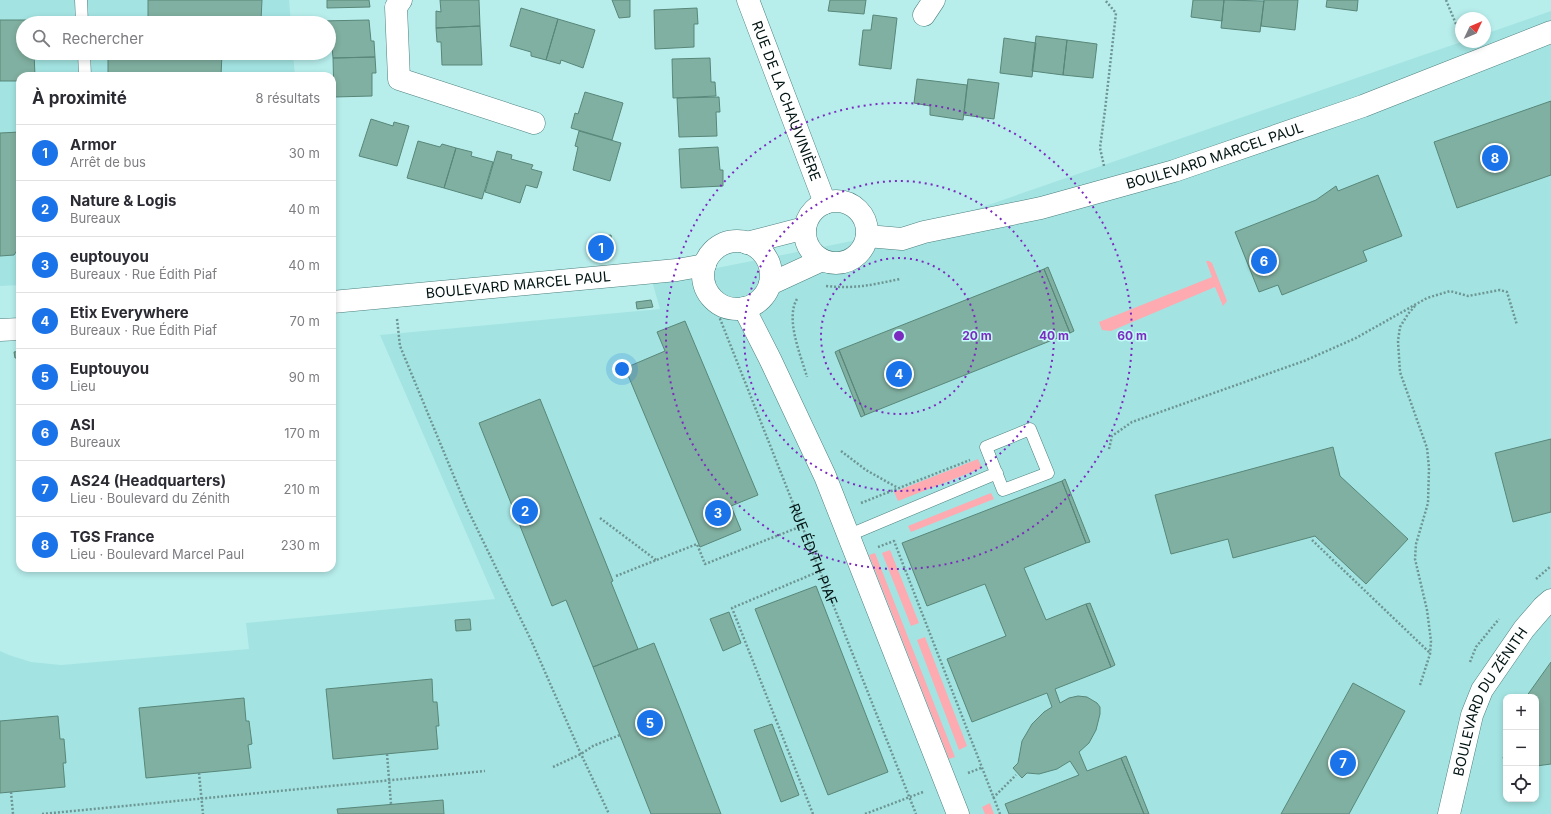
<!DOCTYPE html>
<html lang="fr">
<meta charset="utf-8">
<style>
:root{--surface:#fff;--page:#f2f2f3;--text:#2b2b33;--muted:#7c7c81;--line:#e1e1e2;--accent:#1a73e8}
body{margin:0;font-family:Inter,sans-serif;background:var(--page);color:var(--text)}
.controls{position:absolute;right:12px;bottom:12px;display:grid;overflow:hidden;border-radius:8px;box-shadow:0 2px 6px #0003}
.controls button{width:36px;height:36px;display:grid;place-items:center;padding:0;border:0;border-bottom:1px solid var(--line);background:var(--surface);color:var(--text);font:20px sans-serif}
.compass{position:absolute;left:1455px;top:12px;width:36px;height:36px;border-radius:50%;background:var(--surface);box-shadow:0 2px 6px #0003;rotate:46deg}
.you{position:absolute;left:622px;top:369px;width:14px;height:14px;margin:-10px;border:3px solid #fff;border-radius:50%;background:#1a73e8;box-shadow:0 0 0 6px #1a73e833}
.badge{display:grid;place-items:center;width:26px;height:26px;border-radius:50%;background:var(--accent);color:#fff;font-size:13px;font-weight:700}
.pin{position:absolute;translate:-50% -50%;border:2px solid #fff;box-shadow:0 1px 4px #0006}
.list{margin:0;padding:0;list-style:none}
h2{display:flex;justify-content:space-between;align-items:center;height:52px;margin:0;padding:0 16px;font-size:17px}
h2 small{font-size:13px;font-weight:400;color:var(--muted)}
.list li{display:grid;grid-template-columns:26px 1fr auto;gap:12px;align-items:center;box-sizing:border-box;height:56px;padding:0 16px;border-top:1px solid var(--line)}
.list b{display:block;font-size:15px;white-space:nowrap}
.list p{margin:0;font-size:13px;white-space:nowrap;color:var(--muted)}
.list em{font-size:13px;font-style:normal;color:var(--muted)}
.icon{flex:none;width:22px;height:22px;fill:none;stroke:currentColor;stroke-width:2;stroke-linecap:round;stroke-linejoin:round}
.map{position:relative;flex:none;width:1551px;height:814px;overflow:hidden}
.search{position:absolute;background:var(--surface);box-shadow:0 2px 6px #0003;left:16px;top:16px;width:320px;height:44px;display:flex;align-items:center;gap:10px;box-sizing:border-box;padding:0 14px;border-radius:22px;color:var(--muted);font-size:15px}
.panel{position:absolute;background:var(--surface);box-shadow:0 2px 6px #0003;left:16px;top:72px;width:320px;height:500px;border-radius:12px}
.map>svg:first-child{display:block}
.built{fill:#a3e4e2;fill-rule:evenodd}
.green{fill:#feaab1}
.building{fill:#80b0a1;stroke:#588779}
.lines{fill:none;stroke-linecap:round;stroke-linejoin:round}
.service-casing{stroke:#4b7f7d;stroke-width:13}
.minor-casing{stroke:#4b7f7d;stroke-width:23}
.tertiary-casing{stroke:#4b7f7d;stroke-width:23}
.path{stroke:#6d9593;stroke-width:2.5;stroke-dasharray:2 2;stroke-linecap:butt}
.service{stroke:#fff;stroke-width:12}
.minor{stroke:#fff;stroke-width:22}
.tertiary{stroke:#fff;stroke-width:22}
.ring{fill:none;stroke:#7b2cbf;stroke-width:2;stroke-dasharray:2 4}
.labels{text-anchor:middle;stroke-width:3;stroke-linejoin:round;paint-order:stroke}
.street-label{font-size:14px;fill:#011413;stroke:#c4fbf9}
.centre{fill:#7b2cbf;stroke:#c4fbf9;stroke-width:2}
.ring-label{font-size:12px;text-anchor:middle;font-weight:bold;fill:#7b2cbf;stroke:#c4fbf9;stroke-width:3;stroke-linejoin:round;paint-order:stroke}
</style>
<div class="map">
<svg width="1551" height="814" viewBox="0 0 1551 814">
<rect width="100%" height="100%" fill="#b7eeec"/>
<path class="built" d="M0 0H289L291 23H23V53H293L295 76H20V285L0 286Z
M1551 11V814H0V651L9 655 31 662 61 665 249 649 246 623 495 599 380 335 660 309 652 281 927 226 1461 42H1485V34ZM1506 697H1536V799H1506Z"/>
<path class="green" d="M1206 261H1209L1212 263 1227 301 1223 306 1215 287 1111 331 1102 330 1099 322 1212 277Z
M978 459 982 468 898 501 894 492Z
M991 493 994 499 911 532 908 526Z
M890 550 919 623 911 626 882 553Z
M875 553 955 757 949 759 869 555Z
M925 637 967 746 959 750 917 640Z
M990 803 994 814H985L982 807Z"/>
<path class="building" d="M148 0H262L261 20 223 21V23H126H148Z
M327 0H369L370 7 327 8Z
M440 0H479L480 26 436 28V11L441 12Z
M612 0H630V17L619 18Z
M830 0H866L864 14 828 11Z
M1193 0H1224L1222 21 1191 17Z
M1224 0 1264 1 1260 32 1221 28Z
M1264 0H1298L1295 30 1261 26Z
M1327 0H1358L1357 11 1326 7Z
M521 8 558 19 546 60 531 56V52L510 46Z
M697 8 698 24H694V47L655 49 654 10Z
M873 15 897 18 891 69 859 65 863 30H871Z
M558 19 595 30 583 68 561 60 560 64 546 60Z
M0 20H32V23H23V53H34L35 76H20V81H0Z
M369 20 371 41H374L375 57 333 58 332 47H329V23H320V21Z
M480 26 482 65H442L441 42H437L436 28Z
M1036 36 1067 40 1063 75 1032 71Z
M1004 38 1036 43 1032 77 1000 73Z
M1067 40 1097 44 1093 78 1063 75Z
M108 53H222L221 76H108Z
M375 57 376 73H372V96L334 97 333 58Z
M710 58 711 82H715L716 96 673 98 672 59Z
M917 79 967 85 963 120 930 115V106L914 103Z
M968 79 999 83 994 119 964 115Z
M585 92 623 103 612 140 571 128 575 113 578 114Z
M719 97 720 112H716L717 136 679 137 677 98Z
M1551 101V175L1457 208 1434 142Z
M371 119 393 126 394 122 409 126 397 166 359 156Z
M579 131 621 143 610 181 573 170 578 147 575 146Z
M20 132V246L14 255 0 256V133Z
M418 141 440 147 442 144 456 148 444 188 407 178Z
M718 147 720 170H723V186L681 188 679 149Z
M456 148 472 152 471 156 493 162 482 199 444 188Z
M497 151 512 155 511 159 533 165 531 169 542 172 537 188 526 185 520 203 485 192Z
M1378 175 1402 236 1363 251 1367 261 1282 295 1278 285 1259 292 1235 232 1316 200 1336 186 1338 191Z
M611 235 612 242 597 244 596 237Z
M1048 267 1074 331 1070 333 1044 269Z
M1044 269 1070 333 865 415 839 350Z
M651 300 653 307 637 309 636 302Z
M685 321 758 495 731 506 741 530 700 547 625 368 665 351 657 332Z
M839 350 865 415 861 417 835 352Z
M20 351V358H15L14 352Z
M540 399 613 581 611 582 638 649 593 667 566 600 552 606 479 423Z
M1551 439V512L1513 522 1495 453Z
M1333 447 1340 476 1408 539 1366 584 1315 536 1233 558 1228 539 1171 554 1155 495Z
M1065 479 1090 542 1086 543 1062 481Z
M1062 481 1086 543 1024 568 1046 620 1086 604 1111 667 1055 689 1060 703 1069 698 1078 696 1087 697 1097 703 1100 707V714L1096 730 1089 743 1079 752 1087 771 1121 758 1144 814H1009L1005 804 1079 775 1070 761 1057 769 1039 774 1027 773 1022 778 1013 768 1018 763 1022 741 1032 724 1044 712 1052 707 1047 693 972 722 947 659 1006 636 985 584 927 606 902 543Z
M816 586 888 772 828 795 755 609Z
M1090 603 1115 665 1111 667 1086 604Z
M729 612 741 643 723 651 710 619Z
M470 619 471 630 456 631 455 620Z
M654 643 681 711 721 814H651L593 667Z
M1551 662V764L1536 766V697H1526Z
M432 679 433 702H437L439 726H436L438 749 333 759 326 689Z
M1353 683 1405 711 1349 814H1281Z
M244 698 246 721H249L252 744 248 745 251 768 146 778 139 708Z
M58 716 60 739H64L66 763H63L65 787 0 793V721Z
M772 724 799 795 781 802 754 730Z
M1506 748V762L1503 758Z
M1126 756 1149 814H1144L1121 758Z
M443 800 444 814H338L337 809Z"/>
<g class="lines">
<g class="service-casing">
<path id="service" d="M81 0 82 23
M84 53 85 76
M1030 429 1048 473 1003 490 986 447Z
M847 536 997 473"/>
</g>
<g class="minor-casing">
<g id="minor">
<path d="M401 0 396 7 399 79 534 123"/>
<path id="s2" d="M748 0 825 203"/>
<path d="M924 15 934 0"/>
<path id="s3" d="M1449 814 1472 715 1482 690 1524 629 1543 607 1551 600"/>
</g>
</g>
<g class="tertiary-casing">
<g id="tertiary">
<circle cx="836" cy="232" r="31"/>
<path id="s4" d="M867 236 902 239 924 232 1041 208 1174 171 1363 106 1551 32"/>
<circle cx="737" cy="275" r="34"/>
<path d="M747 243 805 228"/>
<path d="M770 284 822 260"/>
<path id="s5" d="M332 302 677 270 705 265"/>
<path d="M744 308 770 359 825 476 958 814"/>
<path d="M0 330 20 329"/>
</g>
</g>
<g class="path">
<path d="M1446 0 1461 36"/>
<path d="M1104 166 1100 148 1105 110 1116 13 1105 0"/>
<path d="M826 286C856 289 871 285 900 279"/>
<path id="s1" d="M711 296 916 814"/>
<path d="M797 299C785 319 801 356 807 377"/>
<path d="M1415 306 1408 314 1400 327 1398 341 1400 372 1427 448 1429 468 1428 503 1416 544 1415 559 1427 610 1431 641 1430 654 1420 685"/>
<path d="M397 319 400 346 467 508 531 640 581 754 609 814"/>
<path d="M1109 449 1112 436 1132 422 1304 361 1356 338 1427 298 1450 291 1468 296 1500 290 1507 292 1517 325"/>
<path d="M841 451 866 470 898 488"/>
<path d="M861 503 970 460"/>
<path d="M600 518 656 560"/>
<path d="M1312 540 1430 653"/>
<path d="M878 547 894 541 1000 814"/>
<path d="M616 576 697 544 705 564 802 526"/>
<path d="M1536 579 1551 566"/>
<path d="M1470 662 1476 647 1499 619"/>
<path d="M387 754 391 804"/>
<path d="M553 767 581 754 593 746 620 735"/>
<path d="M199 773 203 814"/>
<path d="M968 773 981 768"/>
<path d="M11 792 13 814"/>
<path d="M993 798 1016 775"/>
<path d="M42 814 485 771"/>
<path d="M813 814 732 608 820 571"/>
<path d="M865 814 923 792"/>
</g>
<use href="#service" class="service"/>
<use href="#minor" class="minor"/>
<use href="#tertiary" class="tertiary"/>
</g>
<g class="ring">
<circle cx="899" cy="336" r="78"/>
<circle cx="899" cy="336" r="155"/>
<circle cx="899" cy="336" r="233"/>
</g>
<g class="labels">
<g class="street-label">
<text dy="5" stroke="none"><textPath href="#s2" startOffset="108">RUE DE LA CHAUVINIÈRE</textPath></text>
<text dy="5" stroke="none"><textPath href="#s4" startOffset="359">BOULEVARD MARCEL PAUL</textPath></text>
<text dy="5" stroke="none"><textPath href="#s5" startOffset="187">BOULEVARD MARCEL PAUL</textPath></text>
<text dy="5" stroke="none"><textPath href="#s1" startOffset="278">RUE ÉDITH PIAF</textPath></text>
<text dy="5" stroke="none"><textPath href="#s3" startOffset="121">BOULEVARD DU ZÉNITH</textPath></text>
</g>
</g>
<circle cx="899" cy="336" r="6" class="centre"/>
<g class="ring-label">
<text x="977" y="340">20 m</text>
<text x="1054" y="340">40 m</text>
<text x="1132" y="340">60 m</text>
</g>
</svg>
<div class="controls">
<button>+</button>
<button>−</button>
<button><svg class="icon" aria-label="locate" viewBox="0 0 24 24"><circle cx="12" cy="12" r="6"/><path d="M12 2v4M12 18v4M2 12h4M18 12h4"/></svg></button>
</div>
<svg class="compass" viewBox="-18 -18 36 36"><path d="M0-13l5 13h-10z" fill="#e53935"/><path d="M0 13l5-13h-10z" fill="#7c7c81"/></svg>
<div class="you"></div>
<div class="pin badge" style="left:601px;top:248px">1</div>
<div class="pin badge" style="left:525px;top:511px">2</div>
<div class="pin badge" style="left:718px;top:513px">3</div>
<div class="pin badge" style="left:899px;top:374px">4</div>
<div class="pin badge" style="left:650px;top:723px">5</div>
<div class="pin badge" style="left:1264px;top:261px">6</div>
<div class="pin badge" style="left:1343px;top:763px">7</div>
<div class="pin badge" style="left:1495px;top:158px">8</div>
<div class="search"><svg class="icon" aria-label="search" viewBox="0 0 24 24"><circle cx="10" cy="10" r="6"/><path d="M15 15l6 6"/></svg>Rechercher</div>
<section class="panel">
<h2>À proximité<small>8 résultats</small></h2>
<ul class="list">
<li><span class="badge">1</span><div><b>Armor</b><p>Arrêt de bus</p></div><em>30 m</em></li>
<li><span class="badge">2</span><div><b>Nature &amp; Logis</b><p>Bureaux</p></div><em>40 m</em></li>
<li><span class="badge">3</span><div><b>euptouyou</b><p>Bureaux · Rue Édith Piaf</p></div><em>40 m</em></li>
<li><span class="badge">4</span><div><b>Etix Everywhere</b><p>Bureaux · Rue Édith Piaf</p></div><em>70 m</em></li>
<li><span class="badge">5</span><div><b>Euptouyou</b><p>Lieu</p></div><em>90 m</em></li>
<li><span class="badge">6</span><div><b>ASI</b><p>Bureaux</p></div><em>170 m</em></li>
<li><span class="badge">7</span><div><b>AS24 (Headquarters)</b><p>Lieu · Boulevard du Zénith</p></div><em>210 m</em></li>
<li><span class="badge">8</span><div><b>TGS France</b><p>Lieu · Boulevard Marcel Paul</p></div><em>230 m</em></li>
</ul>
</section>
</div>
